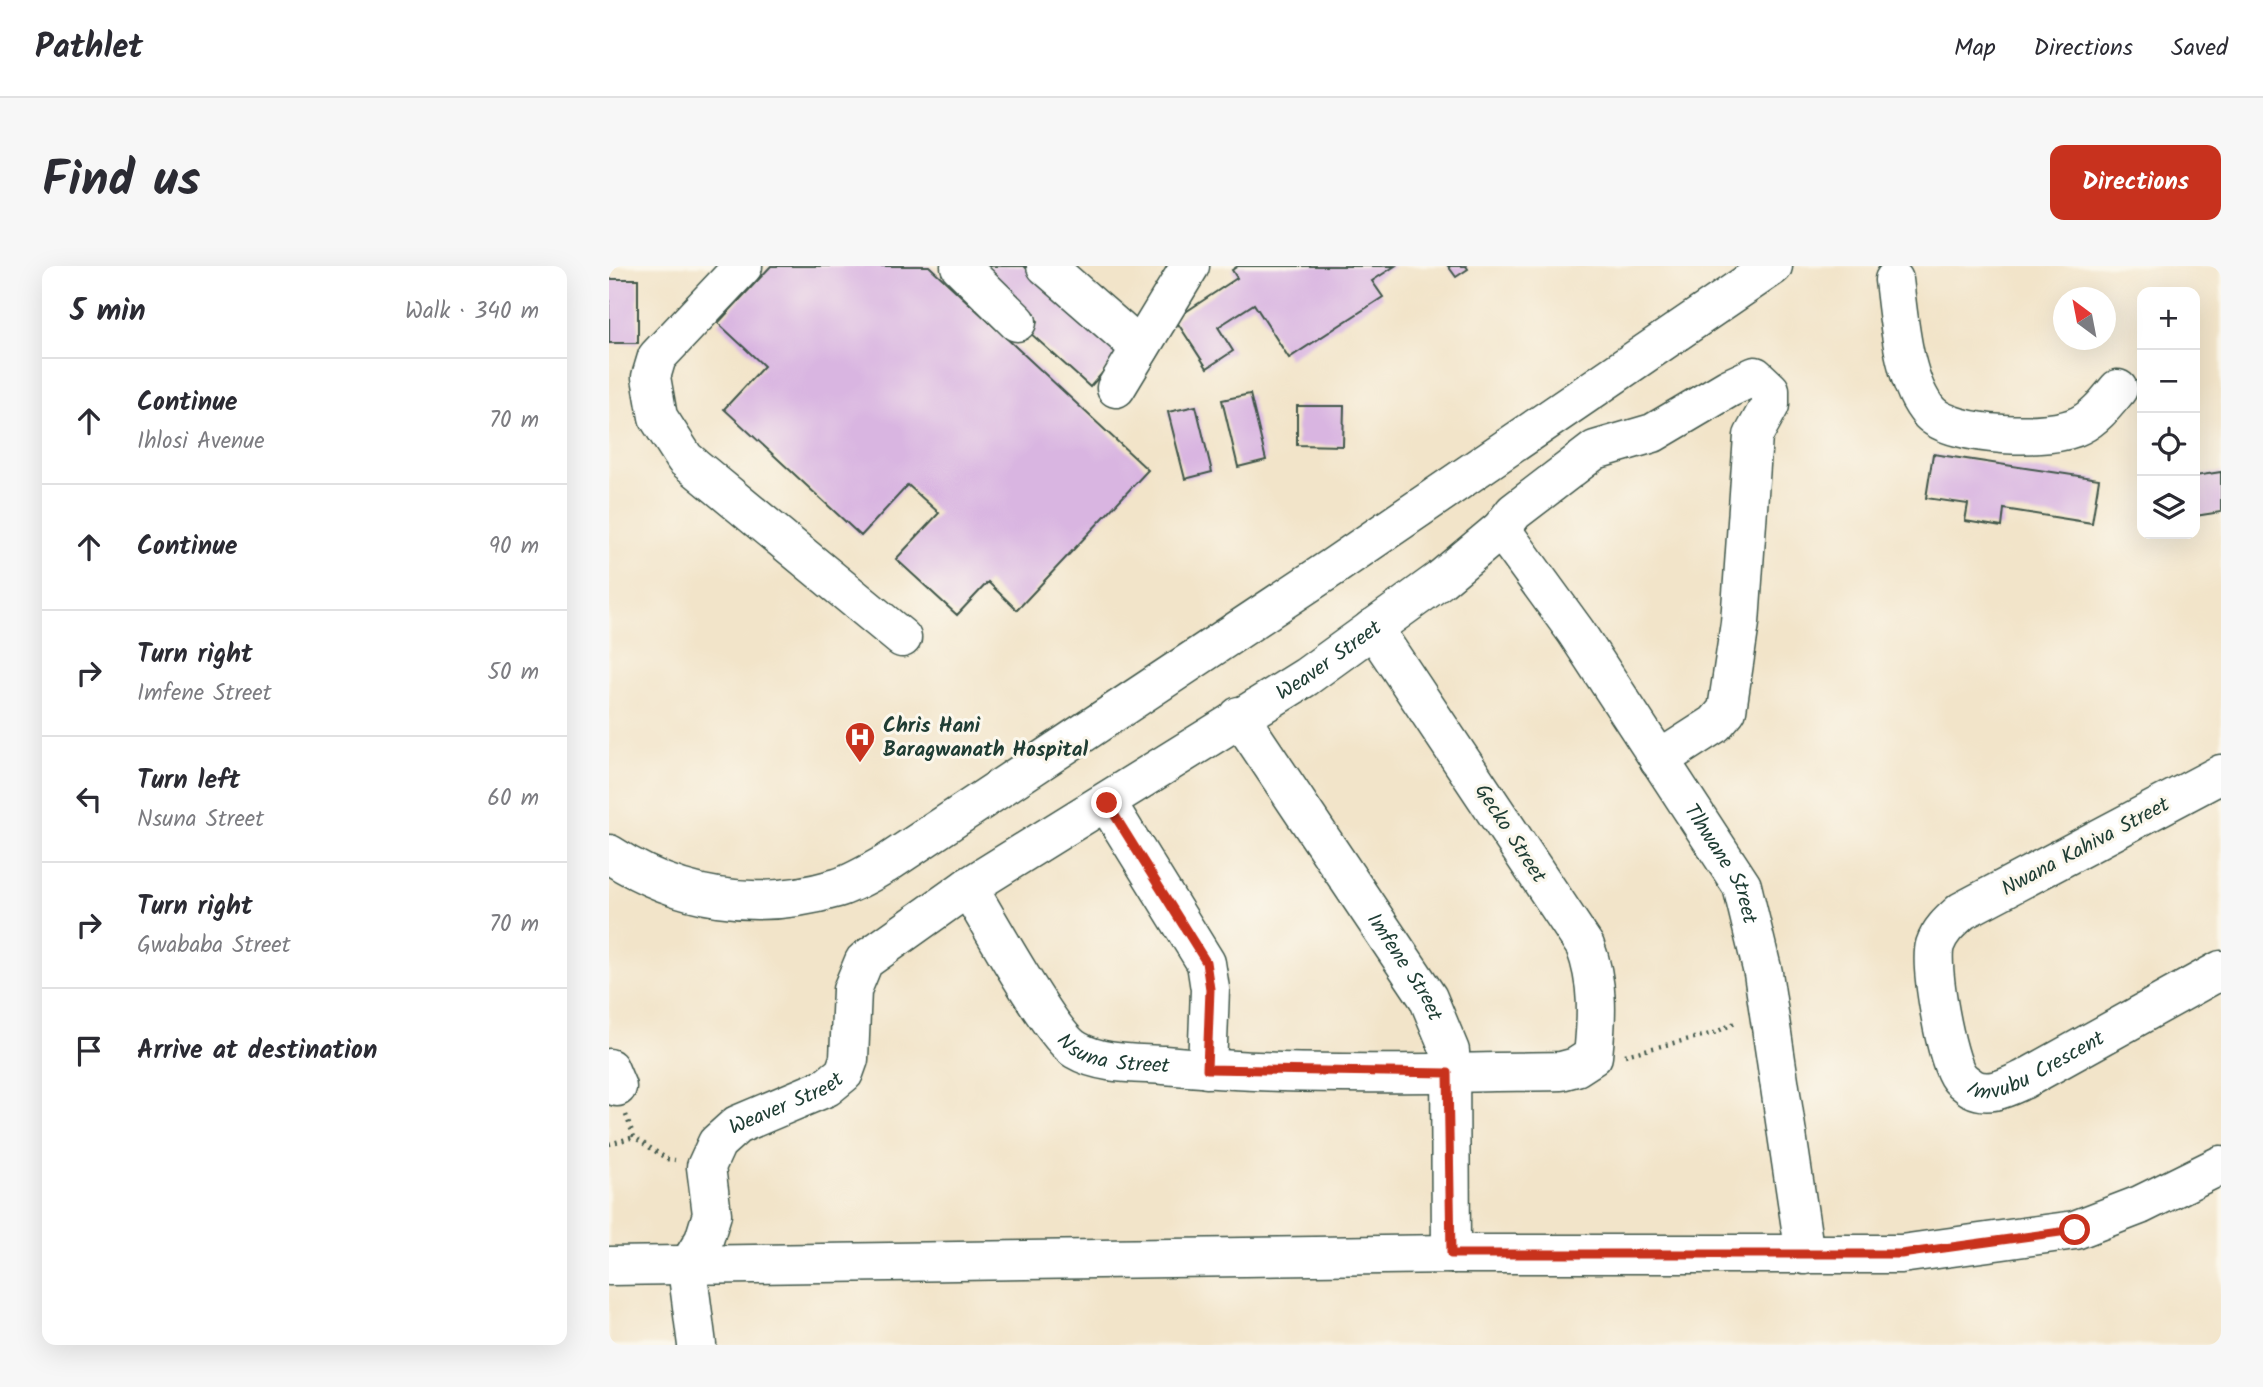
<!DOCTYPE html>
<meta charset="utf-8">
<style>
:root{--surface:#fff;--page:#f7f7f7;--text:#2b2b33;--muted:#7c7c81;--line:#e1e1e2;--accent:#c8321e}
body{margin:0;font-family:Kalam,sans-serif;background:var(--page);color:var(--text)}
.controls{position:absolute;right:21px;top:21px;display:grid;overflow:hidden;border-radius:14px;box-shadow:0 7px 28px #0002}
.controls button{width:63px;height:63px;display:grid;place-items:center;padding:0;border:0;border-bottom:2px solid var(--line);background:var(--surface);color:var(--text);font:35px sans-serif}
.compass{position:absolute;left:1444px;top:21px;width:63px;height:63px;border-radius:50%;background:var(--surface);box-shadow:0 7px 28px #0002;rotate:328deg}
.stop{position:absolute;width:21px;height:21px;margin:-16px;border:5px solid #c8321e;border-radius:50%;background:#fff}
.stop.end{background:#c8321e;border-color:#fff;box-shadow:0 2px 7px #0008}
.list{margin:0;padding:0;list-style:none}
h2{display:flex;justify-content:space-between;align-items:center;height:91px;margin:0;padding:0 28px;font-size:30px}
h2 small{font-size:23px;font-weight:400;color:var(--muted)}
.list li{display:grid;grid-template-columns:46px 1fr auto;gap:21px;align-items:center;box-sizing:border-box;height:126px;padding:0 28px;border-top:2px solid var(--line)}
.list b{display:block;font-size:26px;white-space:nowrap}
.list p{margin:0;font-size:23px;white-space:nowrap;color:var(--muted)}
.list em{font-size:23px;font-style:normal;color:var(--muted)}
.icon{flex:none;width:38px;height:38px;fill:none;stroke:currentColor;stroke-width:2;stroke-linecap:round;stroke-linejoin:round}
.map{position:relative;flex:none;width:1612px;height:1079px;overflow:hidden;border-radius:14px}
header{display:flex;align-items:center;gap:42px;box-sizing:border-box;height:98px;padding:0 35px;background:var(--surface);border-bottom:2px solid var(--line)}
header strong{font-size:33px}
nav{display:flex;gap:38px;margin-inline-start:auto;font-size:24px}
.intro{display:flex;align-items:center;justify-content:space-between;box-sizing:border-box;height:168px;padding:0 42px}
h1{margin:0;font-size:49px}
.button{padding:18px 32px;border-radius:14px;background:var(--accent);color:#fff;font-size:24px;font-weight:700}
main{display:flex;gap:42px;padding:0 42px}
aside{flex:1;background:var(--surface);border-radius:14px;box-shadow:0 7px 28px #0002}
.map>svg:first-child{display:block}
.building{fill:#d9b5e1}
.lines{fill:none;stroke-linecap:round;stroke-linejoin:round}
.minor-casing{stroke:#3f564a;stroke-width:41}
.path{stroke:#3f564a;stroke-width:4.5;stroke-dasharray:2 5;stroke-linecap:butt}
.minor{stroke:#fff;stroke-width:38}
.route{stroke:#c8321e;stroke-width:9}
.labels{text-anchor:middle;stroke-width:6;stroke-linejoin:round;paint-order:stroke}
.street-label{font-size:21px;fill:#1f3d34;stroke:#fbf7ec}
.poi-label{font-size:21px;font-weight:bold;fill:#1f3d34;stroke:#fbf7ec;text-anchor:start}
</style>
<header>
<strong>Pathlet</strong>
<nav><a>Map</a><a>Directions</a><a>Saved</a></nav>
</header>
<div class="intro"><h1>Find us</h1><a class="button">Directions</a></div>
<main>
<aside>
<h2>5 min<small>Walk · 340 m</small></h2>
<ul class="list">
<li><svg class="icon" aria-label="ahead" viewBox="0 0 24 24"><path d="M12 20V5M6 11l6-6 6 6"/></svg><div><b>Continue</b><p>Ihlosi Avenue</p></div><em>70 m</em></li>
<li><svg class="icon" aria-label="ahead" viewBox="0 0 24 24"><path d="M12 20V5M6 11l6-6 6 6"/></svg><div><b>Continue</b></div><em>90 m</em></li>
<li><svg class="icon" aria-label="right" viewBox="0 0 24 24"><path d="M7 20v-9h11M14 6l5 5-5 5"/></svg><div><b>Turn right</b><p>Imfene Street</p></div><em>50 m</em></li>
<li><svg class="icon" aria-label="left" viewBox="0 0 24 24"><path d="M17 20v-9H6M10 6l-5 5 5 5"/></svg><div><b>Turn left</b><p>Nsuna Street</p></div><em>60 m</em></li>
<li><svg class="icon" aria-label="right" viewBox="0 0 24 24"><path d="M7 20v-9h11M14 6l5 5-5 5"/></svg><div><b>Turn right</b><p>Gwababa Street</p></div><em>70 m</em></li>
<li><svg class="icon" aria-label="arrive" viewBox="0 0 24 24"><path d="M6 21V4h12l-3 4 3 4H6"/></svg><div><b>Arrive at destination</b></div></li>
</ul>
</aside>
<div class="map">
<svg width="1612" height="1079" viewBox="0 0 1612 1079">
<rect width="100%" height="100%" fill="#fbf7ec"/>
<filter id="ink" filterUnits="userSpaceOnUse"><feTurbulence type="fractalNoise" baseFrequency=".0143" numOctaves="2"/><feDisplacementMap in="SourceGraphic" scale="14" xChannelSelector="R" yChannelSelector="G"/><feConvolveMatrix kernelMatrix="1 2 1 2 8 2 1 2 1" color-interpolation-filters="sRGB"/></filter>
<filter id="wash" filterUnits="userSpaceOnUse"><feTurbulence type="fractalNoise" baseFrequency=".00686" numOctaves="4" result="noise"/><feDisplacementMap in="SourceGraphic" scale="28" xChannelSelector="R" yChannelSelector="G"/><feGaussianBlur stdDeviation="1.57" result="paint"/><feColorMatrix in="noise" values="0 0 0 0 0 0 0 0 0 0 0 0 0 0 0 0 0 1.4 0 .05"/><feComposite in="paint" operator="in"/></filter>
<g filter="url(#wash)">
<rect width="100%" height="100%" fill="#f2e4c9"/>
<g id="blocks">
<path class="building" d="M162 0H320L539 204 408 344 379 316 348 349 287 293 330 247 299 219 252 270 115 143 155 100 109 57Z
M366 0H415L512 86 481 121 420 66 429 55Z
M629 0H786L763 15 774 31 680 92 645 38 609 61 624 85 598 102 566 53 628 12 623 4Z
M839 0H857L859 3 847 11Z
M0 13H29V77H0Z
M641 128 657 194 629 201 613 134Z
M587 140 603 206 576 213 559 146Z
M688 140H735L734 180 688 179Z
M1324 188 1490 213 1483 257 1395 243 1393 261 1356 255 1359 238 1317 232Z
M1612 206V246L1586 250V210Z"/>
</g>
</g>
<g filter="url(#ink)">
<use href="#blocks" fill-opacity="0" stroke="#3f564a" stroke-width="2"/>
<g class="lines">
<g class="minor-casing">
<g id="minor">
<path d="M134 0 48 91 42 111 49 151 76 193 293 372"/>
<path d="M351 0 408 56"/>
<path d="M437 0 531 82"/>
<path d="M1285 14C1290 53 1294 117 1321 147 1344 171 1442 175 1471 159 1487 151 1498 136 1509 123"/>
<path d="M507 122 581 0"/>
<path id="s1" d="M892 263 967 366 1133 620 1154 707 1196 989"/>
<path id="s2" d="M630 450 819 732 841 785 842 988"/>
<path id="s3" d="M1612 508 1353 645C1342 655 1331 664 1326 679 1320 700 1337 794 1350 811 1353 815 1359 819 1363 822 1380 831 1398 821 1414 814L1612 704"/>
<path d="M498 537 597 697 601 723 598 803"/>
<path d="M0 588C70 634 147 646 228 622 245 617 262 606 277 598L724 301 1164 0"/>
<path id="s4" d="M359 621C377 651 443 771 467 784 492 799 527 797 555 799 686 811 820 807 952 805L967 801 984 790C988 752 990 717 976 680L764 362"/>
<path d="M0 802 8 821"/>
<path d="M0 1000 842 988H1292L1466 964 1531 939 1612 899"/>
<path id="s5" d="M88 1079 78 1002 95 974 103 948 97 901 108 877 128 859 218 821 235 807 240 793 243 724 255 695 359 621 697 411 831 314 892 263 905 246 986 184 1044 167 1120 122 1146 110 1161 124V139L1144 170 1131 357 1118 444 1106 458 1050 494"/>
</g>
</g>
<path class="path" d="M1016 789 1105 767 1128 756
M17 849 25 871 58 893 66 894
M0 878 25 871"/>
<use href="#minor" class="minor"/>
</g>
</g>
<g class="lines" filter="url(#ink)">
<path class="route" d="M498 537 597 696 601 723 598 803 839 807 842 988H1292L1466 964"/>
</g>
<defs>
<g id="hospital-pin" transform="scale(1.575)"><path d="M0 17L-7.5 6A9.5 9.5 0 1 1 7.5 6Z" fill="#c8321e" stroke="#fbf7ec"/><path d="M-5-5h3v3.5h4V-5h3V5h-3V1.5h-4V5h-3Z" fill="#fff"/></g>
</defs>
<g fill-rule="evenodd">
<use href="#hospital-pin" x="251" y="471"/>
</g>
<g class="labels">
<g class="street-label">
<text dy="7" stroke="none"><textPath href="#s5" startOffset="1027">Weaver Street</textPath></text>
<text transform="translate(902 567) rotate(57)" y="7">Gecko Street</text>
<text transform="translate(1476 580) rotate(-28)" y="7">Nwana Kahiva Street</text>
<text dy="7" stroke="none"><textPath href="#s1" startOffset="402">Tlhwane Street</textPath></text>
<text dy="7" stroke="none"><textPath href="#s2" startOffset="301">Imfene Street</textPath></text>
<text dy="7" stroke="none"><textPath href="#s4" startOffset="234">Nsuna Street</textPath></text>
<text dy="7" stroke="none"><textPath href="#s3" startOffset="560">Imvubu Crescent</textPath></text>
<text dy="7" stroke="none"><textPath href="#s5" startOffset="292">Weaver Street</textPath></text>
</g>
<g class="poi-label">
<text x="274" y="466">Chris Hani<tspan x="274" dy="24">Baragwanath Hospital</tspan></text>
</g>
</g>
</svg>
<div class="controls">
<button>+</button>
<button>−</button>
<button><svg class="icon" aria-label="locate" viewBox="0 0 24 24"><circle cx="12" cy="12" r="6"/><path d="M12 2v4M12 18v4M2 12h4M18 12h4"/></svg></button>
<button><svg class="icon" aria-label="layers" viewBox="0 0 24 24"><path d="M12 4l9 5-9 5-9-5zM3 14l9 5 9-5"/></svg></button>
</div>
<svg class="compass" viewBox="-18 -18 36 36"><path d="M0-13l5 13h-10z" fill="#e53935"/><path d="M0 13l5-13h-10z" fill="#7c7c81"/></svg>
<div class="stop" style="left:1466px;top:964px"></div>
<div class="stop end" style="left:498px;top:537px"></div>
</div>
</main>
